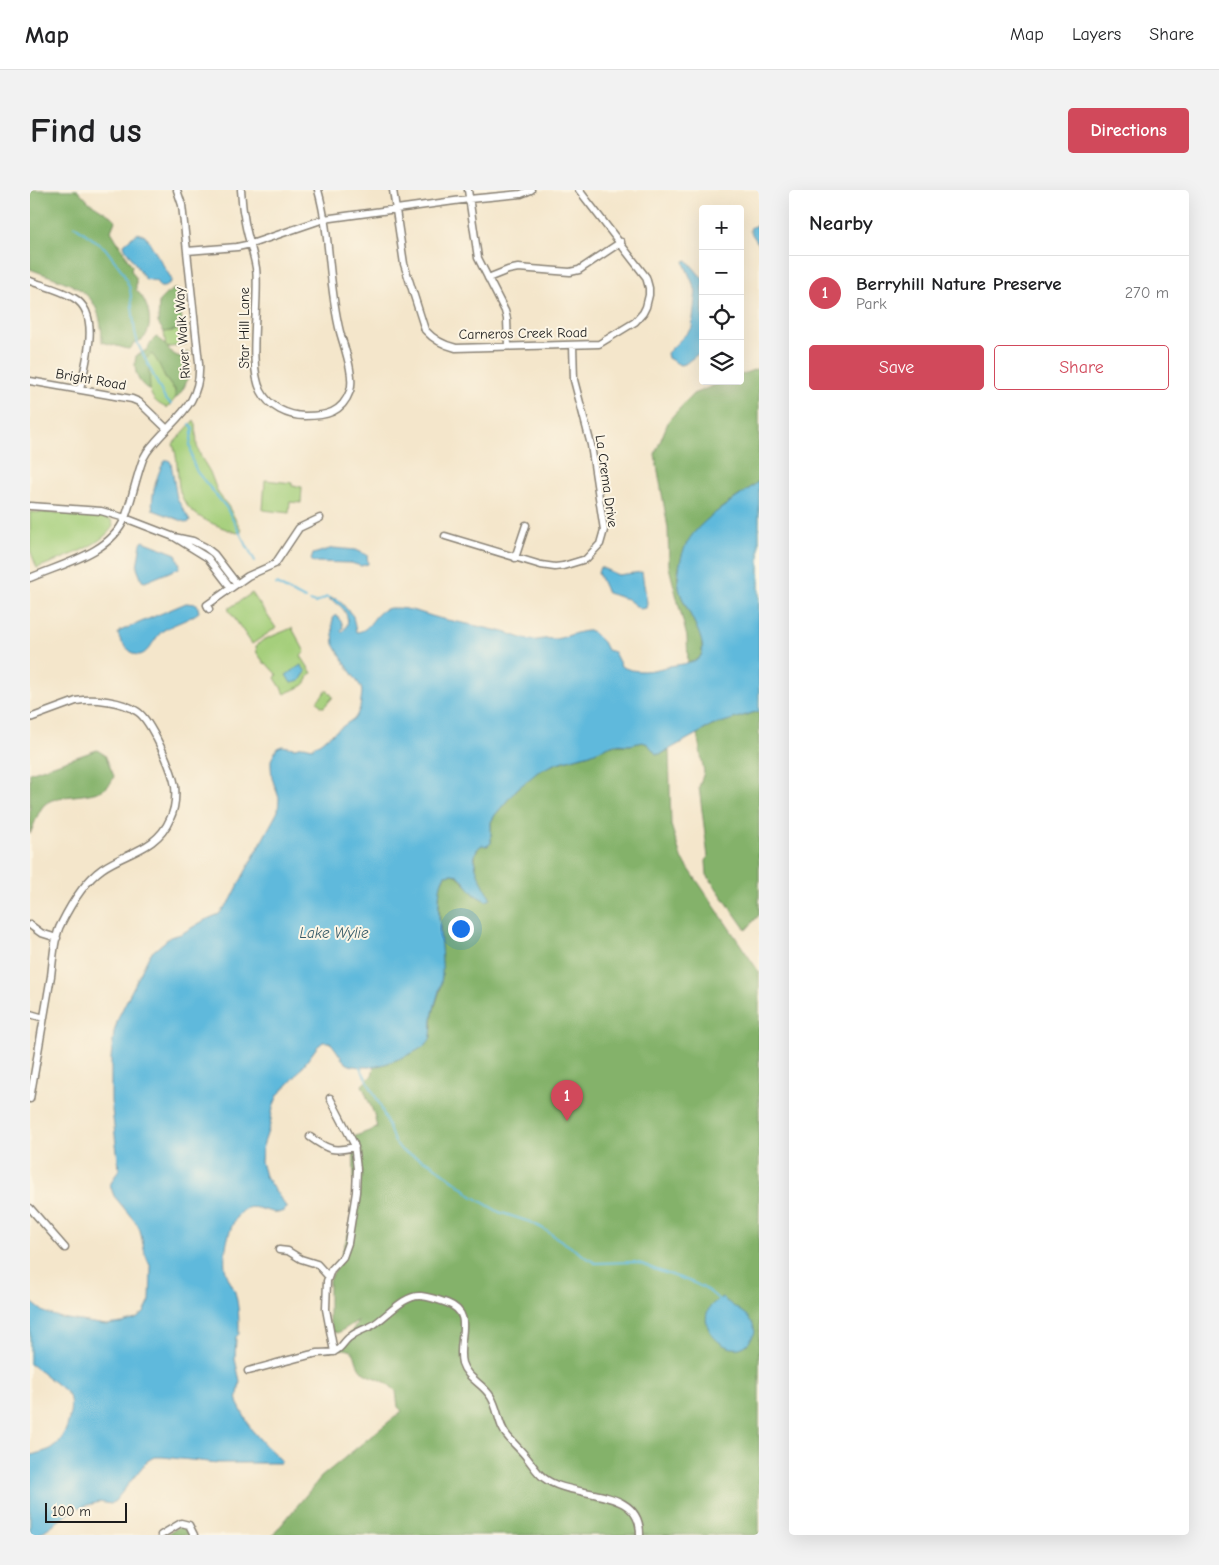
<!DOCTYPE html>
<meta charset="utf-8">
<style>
:root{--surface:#fff;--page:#f2f2f2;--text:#202124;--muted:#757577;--line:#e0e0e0;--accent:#d1495b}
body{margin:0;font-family:"Comic Neue",sans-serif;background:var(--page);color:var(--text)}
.controls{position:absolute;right:15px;top:15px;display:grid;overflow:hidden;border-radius:5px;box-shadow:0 5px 20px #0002}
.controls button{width:45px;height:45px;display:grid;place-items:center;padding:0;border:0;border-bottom:1px solid var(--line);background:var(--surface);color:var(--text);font:25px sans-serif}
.scale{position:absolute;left:15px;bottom:12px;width:82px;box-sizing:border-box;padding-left:5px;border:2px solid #1c1c1c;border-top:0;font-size:14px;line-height:18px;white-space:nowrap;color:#1c1c1c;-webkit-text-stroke:4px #fcf5e5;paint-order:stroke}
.you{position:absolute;left:430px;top:738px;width:18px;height:18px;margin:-12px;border:4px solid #fff;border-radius:50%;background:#1a73e8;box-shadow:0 0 0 8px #1a73e833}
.badge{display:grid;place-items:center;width:32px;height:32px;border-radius:50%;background:var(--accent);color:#fff;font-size:16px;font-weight:700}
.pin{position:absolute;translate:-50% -41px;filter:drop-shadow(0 1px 2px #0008)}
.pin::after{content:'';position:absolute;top:26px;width:18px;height:15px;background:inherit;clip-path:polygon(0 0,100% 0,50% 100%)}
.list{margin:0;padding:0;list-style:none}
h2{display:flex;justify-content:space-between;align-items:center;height:65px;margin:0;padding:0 20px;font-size:21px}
h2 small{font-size:16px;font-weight:400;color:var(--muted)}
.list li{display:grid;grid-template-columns:32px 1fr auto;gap:15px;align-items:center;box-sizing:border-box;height:75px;padding:0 20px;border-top:1px solid var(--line)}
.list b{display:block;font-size:19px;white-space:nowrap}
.list p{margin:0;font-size:16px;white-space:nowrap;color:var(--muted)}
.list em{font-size:16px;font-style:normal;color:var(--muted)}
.actions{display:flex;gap:10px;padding:15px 20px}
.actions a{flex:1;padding:11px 0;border:1px solid var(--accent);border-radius:5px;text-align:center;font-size:18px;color:var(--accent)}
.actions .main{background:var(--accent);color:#fff}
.icon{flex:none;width:28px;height:28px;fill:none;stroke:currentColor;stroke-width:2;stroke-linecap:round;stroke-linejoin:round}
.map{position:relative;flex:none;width:729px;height:1345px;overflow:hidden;border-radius:5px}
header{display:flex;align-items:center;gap:30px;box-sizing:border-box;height:70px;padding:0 25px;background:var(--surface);border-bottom:1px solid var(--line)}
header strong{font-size:24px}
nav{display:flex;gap:28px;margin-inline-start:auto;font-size:18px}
.intro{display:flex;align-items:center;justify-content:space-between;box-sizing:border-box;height:120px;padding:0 30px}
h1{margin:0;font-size:35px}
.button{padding:12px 22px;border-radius:5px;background:var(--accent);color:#fff;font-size:18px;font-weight:700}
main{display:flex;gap:30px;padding:0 30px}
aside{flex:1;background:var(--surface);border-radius:5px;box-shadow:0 5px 20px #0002}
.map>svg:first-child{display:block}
.green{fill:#a5cf7b;stroke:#60764c}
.forest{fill:#84b26b;stroke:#506744}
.water{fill:#5eb9dc;stroke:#3d6a7c}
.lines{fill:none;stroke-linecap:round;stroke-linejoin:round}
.stream{stroke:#5eb9dc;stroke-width:2}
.minor-casing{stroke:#888174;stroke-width:9}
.minor{stroke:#fff;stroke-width:6}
.labels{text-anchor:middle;stroke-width:4;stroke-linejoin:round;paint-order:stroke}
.street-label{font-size:14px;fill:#1c1c1c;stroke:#fcf5e5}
.water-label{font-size:15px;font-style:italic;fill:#365b69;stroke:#fcf5e5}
</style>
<header>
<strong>Map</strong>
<nav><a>Map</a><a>Layers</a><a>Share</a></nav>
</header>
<div class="intro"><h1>Find us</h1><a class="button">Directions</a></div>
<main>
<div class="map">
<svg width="729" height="1345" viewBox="0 0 729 1345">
<rect width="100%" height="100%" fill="#fcf5e5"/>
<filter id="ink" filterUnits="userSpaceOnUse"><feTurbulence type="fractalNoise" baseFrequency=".02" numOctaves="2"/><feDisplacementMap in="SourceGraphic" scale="10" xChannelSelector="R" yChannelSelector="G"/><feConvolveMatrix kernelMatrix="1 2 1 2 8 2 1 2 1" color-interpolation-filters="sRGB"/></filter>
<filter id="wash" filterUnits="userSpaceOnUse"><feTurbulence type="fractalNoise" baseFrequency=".0096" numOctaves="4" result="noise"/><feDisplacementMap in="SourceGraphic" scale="20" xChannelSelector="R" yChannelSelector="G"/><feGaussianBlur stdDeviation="1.12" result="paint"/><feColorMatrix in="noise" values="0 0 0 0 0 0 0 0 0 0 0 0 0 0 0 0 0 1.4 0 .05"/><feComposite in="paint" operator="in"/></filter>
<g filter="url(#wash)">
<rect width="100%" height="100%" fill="#f4e6cb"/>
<path class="green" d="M153 139 156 154 136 158 134 142Z
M120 164H123L132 178 135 188 146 202 145 209 137 218C110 207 125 190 115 170Z
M164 230 166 235 167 256 171 267 180 282 188 303 198 316 212 341 207 343C183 334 154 326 149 297 147 282 148 268 143 254Z
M235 290 262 293V296L272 297 271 313 260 312 259 323 233 320Z
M0 322C17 323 71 322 82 331L83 336C71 357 29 369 7 378L0 360Z
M222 403 246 438 222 454 198 419Z
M262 438 275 462 271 466 282 483 279 485C277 499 265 497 255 504L245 488 247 485 236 473 235 474 227 463 226 456 233 450Z
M296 501H298L303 507 294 517H292L287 511Z"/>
<path class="forest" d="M0 0H48L59 12 84 28 85 31 81 41 102 76 101 80 106 88V100C117 109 124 132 116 145 113 151 108 151 103 154L101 158 98 159 72 152C72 97 43 96 0 79Z
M144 99 148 100 153 139 134 142 128 133 129 111 136 104Z
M126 147C136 152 139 165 151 167L157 162 159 163C161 181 158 197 145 209V199C133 190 132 175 122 164L115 169 119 178 120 200C107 194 103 179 106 166L118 159 121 152Z
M729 178V291C714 304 694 314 680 328 673 335 668 346 663 354 659 360 653 367 650 374 637 410 683 440 670 468L658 473 657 447 639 377 638 338 625 264 639 230 663 204 696 191H710V185Z
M729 521V725L716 740 677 685 676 671 678 667 669 597 674 582 667 543 689 533Z
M612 552 618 554 631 564 639 560 641 635 651 667 729 782V1345H243L291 1287 372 1221 368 1217 366 1201C362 1198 358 1193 353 1191 346 1187 337 1187 332 1181 321 1169 331 1159 310 1159L329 1130 308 1143 302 1141 299 1129V1090L308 1075 325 1023 323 947 347 938 344 924 332 895 342 885 344 877 385 861 396 854 401 847 403 823 410 800 412 786 409 711 410 695 415 685C433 682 427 690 438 696 445 700 453 703 460 707 450 692 439 673 449 656L452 655 457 656 461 653V632L465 625 487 599 503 584 527 573 560 564 580 555H600Z
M67 560 75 565 84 586C76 614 31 599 14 615 8 622 4 635 0 644V583Z
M150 1336 158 1340 160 1345H136Z"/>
<path class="water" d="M729 35V55L720 41 721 37Z
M107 43 115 45 141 88V92L134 97H130L126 91 115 89 95 58 94 54Z
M657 70 673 89V160L655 174 650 175 638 168 637 163 662 138 666 101 655 75 654 71Z
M136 270H139L141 273 147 309 160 330 158 333 123 320C120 309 128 278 136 270Z
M729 291V521L681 536 631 564H626L618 554 612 552 600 555 584 554 560 564 527 573 509 581 487 599 465 625 461 632V653L457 656 452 655C433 667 455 695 461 709L456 711 445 705 428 685 423 684 415 685C402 702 414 762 412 786 411 799 405 811 403 823 401 831 402 838 401 846 399 857 380 864 371 868 361 872 349 877 338 877 310 877 316 871 300 852H293L287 857 265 887 248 905 243 917 240 935 232 959 231 972 235 986 257 1018C247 1030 230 1014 217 1018 201 1023 193 1062 195 1077 196 1086 202 1094 205 1102 209 1116 209 1130 209 1144L206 1147 205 1169 210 1191 207 1212 221 1239 235 1255 251 1270 250 1273H188L133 1267H124L117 1271 85 1311 81 1314 69 1312 47 1318 8 1345H0V1266C8 1262 18 1262 25 1256 36 1248 44 1219 39 1206 36 1200 7 1179 0 1174V1111L14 1122 31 1128 76 1135 92 1133 106 1129 114 1123 120 1111 121 1078 115 1064 110 1040 107 1034 84 1006 80 995 89 979 81 911V868L84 842 89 826 120 764 140 747 151 744 175 730 189 724 201 710 213 686 248 621 249 608 242 588 241 576V570L247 558 252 556 265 558 274 556 282 558 326 527 330 518 332 502 331 497 314 472 304 454 302 433 304 426H307L312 433 313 438 311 440 312 442C325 431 313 414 300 410L299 408 308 409 323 426 326 442C342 442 343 419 361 418 381 417 397 426 417 430 434 433 452 437 469 441 481 443 490 449 502 450 506 451 510 449 514 449 517 448 521 449 525 449 538 447 549 440 562 441L573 452 577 460 584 462 591 476C605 484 622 481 636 477 645 474 662 475 669 468 683 455 651 414 649 398 647 384 650 366 657 353 671 327 707 310 729 291Z
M113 351 146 364 150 375 149 378 115 392 112 391 107 378 111 353Z
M303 358 326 360 337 365 338 374 331 376 321 373 283 372 281 370 283 364Z
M570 377 588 385 612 382 617 413 616 418 610 419 597 409 577 403 568 383Z
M156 413 167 414 169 422C159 430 145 433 134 440 123 446 116 477 99 460 94 456 90 451 88 444L90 441Z
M271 475 276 482C269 491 273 491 261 493L256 485Z
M692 1108 716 1125 723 1134 725 1142C723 1147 720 1152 716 1155 694 1171 654 1125 692 1108Z"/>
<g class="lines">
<path class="stream" d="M45 36 75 58 93 82 100 99 105 142 108 154 135 209 141 214
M160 234 163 238 160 254 163 273 167 282 196 317 225 371
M246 394 275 409
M280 411 285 413 297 407 299 408
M330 877 350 915 364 951 372 961 400 973 426 992 442 1006 469 1022 500 1032 512 1038 565 1073 604 1072 612 1074C638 1087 669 1088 690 1111"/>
</g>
</g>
<g filter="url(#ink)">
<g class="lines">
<g class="minor-casing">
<path id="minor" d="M211 0C212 9 212 18 214 26 216 44 223 60 226 78 230 111 217 174 231 201 239 217 258 226 275 226 296 226 312 223 320 201 325 186 314 157 310 142 298 95 301 46 288 0
M363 0 374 74 395 140C404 150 413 155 426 158L569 154 605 132 613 123 616 117 619 105V98L616 87 549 0
M438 0 448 68 475 121 477 129 478 156
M157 61 207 57 221 54 294 29 439 9 491 4 501 0
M458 88 478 80 488 78 540 82 549 80 591 52
M0 91C14 96 31 100 44 108 72 124 55 174 50 200
M0 191 102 209 109 212 137 239
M0 316 71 321 95 328 144 347 163 351 175 357 184 364 207 394
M415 346 511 375 525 377 533 376 556 369 570 354 574 340 561 255 544 190 543 155
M144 347 178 368 201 398
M485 368 496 335
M0 388C32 374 81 363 95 328 102 309 106 288 113 269L117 262C140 230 172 218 169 173L152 15 147 0
M179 419 177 415 218 386 245 374 269 338 290 328
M0 528 46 511C64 508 93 511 108 522 121 531 142 579 145 596 146 607 145 619 140 629 127 660 96 662 72 679 55 691 40 716 31 734 24 746 23 771 21 786 14 827 7 868 0 909
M0 735 11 743 27 748
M0 824 14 828
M300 908 324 954 327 979 326 1002 318 1053 313 1067 301 1080 297 1091 296 1119 304 1162
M280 947C298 960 303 962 325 957
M0 1018 35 1058
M249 1060 258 1061 271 1069 287 1074 298 1086
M218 1181C241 1175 265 1168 288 1163 294 1162 302 1164 307 1160 312 1157 315 1150 320 1147 327 1141 336 1139 343 1135 356 1127 375 1104 391 1106 400 1107 409 1110 417 1113 446 1124 426 1150 432 1173 437 1189 453 1193 461 1207 469 1220 468 1237 479 1248 485 1255 492 1261 497 1268 502 1274 507 1283 514 1288 542 1310 611 1295 610 1345
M131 1345 151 1333 159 1335 164 1345"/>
</g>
<use href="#minor" class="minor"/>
</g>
</g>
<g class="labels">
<g class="street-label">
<text transform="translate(214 138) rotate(-90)" y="5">Star Hill Lane</text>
<text transform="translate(152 143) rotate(-94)" y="5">River Walk Way</text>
<text transform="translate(493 143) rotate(-1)" y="5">Carneros Creek Road</text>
<text transform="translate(61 189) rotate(10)" y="5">Bright Road</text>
<text transform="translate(577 291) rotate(82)" y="5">La Crema Drive</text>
</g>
<g class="water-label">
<text x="304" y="748">Lake Wylie</text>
</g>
</g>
</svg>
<div class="controls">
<button>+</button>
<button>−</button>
<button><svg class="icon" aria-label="locate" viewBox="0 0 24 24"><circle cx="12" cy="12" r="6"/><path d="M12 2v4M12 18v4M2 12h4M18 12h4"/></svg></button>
<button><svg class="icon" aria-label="layers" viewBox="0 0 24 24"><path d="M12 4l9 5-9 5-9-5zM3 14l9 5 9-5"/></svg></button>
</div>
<div class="scale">100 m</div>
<div class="you"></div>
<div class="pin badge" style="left:537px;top:931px">1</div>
</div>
<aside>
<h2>Nearby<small></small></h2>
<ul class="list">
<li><span class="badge">1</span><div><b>Berryhill Nature Preserve</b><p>Park</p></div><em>270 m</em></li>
</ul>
<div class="actions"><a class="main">Save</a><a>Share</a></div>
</aside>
</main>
